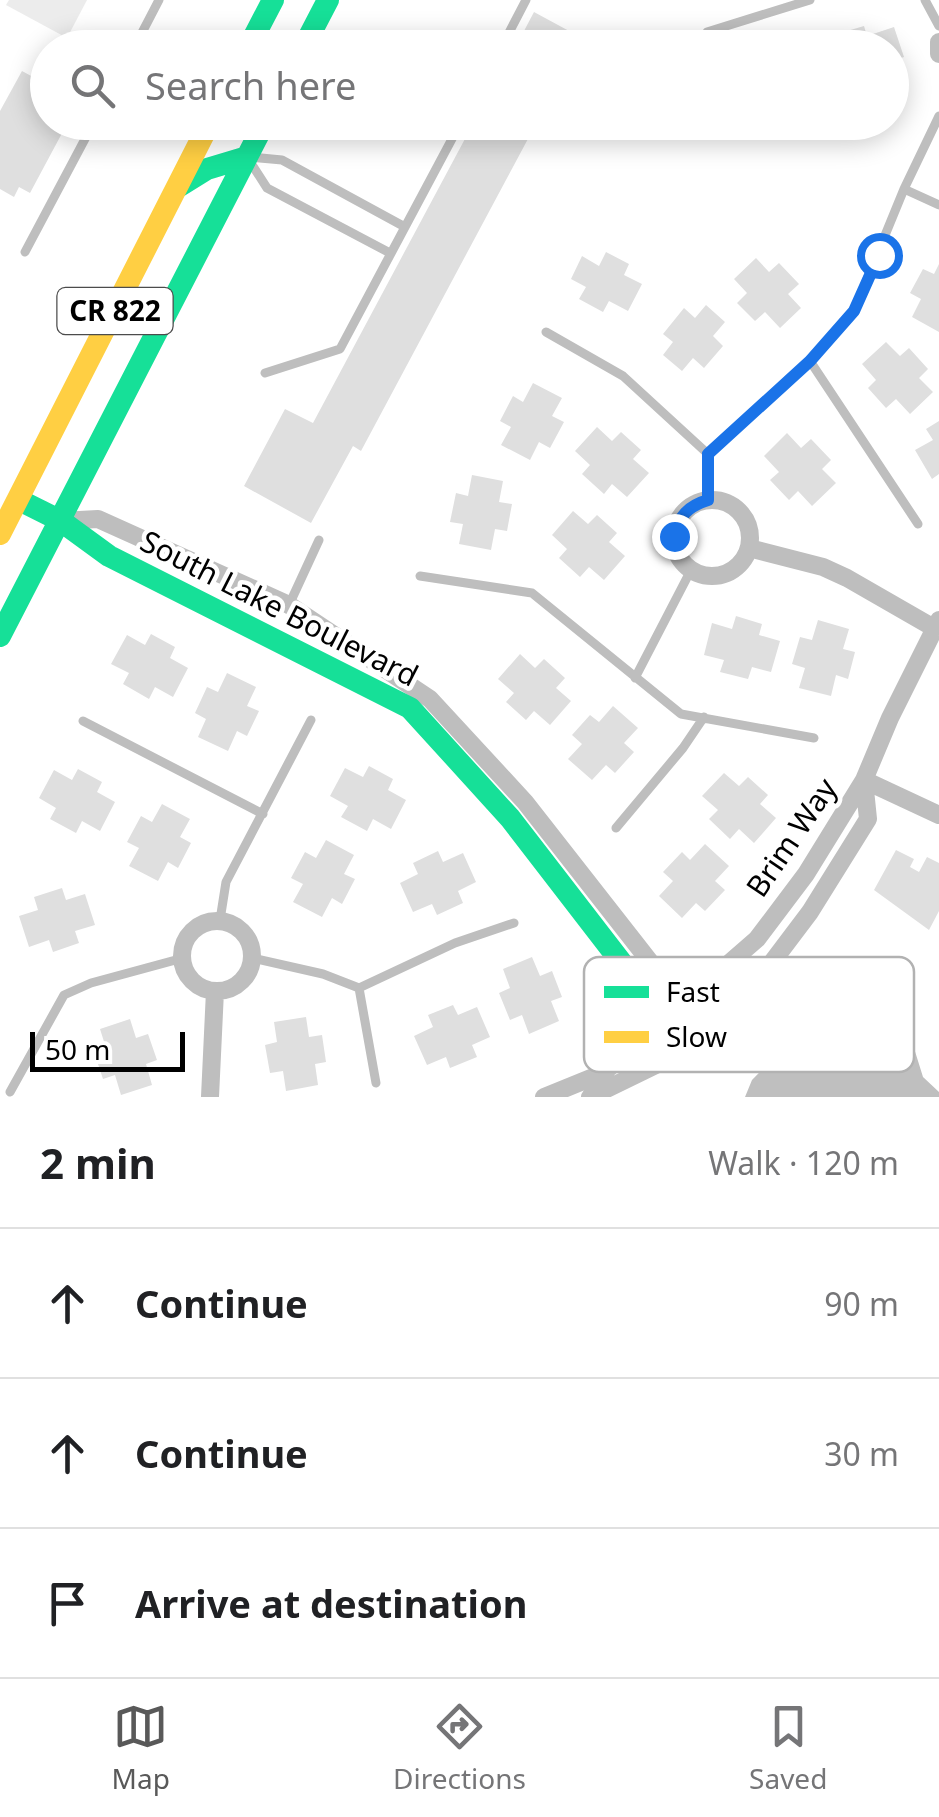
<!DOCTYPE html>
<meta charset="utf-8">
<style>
:root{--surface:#fff;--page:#f2f2f2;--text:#202124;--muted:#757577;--line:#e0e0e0;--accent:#595959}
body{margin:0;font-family:"Noto Sans",sans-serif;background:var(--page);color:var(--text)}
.scale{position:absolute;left:30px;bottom:25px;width:155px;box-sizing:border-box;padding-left:10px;border:5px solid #000;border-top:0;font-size:28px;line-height:35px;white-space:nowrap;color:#000;-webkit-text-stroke:8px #fff;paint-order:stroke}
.stop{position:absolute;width:30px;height:30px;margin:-22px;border:8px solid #1a73e8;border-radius:50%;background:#fff}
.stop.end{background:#1a73e8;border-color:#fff;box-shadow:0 2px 10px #0008}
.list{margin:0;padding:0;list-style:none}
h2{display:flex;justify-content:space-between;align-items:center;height:130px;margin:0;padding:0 40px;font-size:42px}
h2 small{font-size:32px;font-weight:400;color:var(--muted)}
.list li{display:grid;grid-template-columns:65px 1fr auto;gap:30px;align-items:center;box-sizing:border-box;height:150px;padding:0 40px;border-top:2px solid var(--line)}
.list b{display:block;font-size:38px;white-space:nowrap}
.list em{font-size:32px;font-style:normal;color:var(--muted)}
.icon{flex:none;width:55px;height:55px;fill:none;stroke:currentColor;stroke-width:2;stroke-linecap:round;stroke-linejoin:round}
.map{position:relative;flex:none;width:939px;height:1097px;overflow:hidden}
.search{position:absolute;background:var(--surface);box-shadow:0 5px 25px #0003;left:30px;right:30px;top:30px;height:110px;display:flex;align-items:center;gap:25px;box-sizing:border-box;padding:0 35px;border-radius:55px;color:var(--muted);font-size:38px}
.sheet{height:580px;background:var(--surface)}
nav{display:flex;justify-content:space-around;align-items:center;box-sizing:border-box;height:140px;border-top:2px solid var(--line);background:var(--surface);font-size:28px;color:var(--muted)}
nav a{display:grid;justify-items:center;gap:5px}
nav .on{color:var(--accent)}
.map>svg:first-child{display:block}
.green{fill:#ececec}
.water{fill:#bfbfbf}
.building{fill:#dfdfdf}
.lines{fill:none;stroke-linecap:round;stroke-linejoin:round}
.lane{stroke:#bebebe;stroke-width:9}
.street{stroke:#bebebe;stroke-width:18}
.fast{stroke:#16e098;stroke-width:22}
.slow{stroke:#ffcf43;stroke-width:22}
.route{stroke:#1a73e8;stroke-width:12}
.labels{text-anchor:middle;stroke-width:9;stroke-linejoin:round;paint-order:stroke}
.shield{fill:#fff;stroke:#4c4c4c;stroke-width:2.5}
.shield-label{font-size:28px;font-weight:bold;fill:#000}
.street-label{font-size:30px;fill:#000;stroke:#fff}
.key{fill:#fff;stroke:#b2b2b2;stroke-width:2.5}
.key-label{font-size:28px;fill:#000}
</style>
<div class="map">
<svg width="939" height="1097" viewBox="0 0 939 1097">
<rect width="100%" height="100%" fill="#fff"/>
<path class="green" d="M9 0H87L67 38 6 5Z"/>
<path class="water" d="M863 971 882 975 899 1000 923 1077 939 1092V1097H745L752 1080 843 987Z"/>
<path class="building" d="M534 12 582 38 577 48H515Z
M864 26 867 36 894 27 904 57 892 61V48H842L837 34Z
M39 67 48 71V122H68L30 193 19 187 14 197 0 189V111L22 71 33 77Z
M474 122H537L361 451 353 446 311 523 244 486 285 409 313 423Z
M767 122H800L802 126 772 136Z
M606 252 629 264 624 275 642 284 628 311 609 301 603 312 579 299 586 287 571 279 582 256 599 266Z
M756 258 769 272 779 263 799 284 788 294 801 308 780 328 765 312 755 321 737 303 747 293 734 279Z
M939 264V332L912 317 921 299 910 293 923 269 934 274Z
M706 305 725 322 713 336 723 346 704 368 693 358 682 371 663 355 673 342 663 334 684 308 695 318Z
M886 342 900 356 909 348 928 369 919 378 933 392 910 414 896 399 886 408 868 388 876 380 862 364Z
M533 383 562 398 552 416 564 422 550 448 539 442 530 460 501 445 511 427 500 421 513 396 523 402Z
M939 421V474L932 479 915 450 933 440 926 429Z
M597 427 612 441 621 432 641 450 633 459 649 473 627 497 612 484 604 494 582 474 590 465 575 451Z
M787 433 801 448 811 439 831 460 822 469 836 483 812 506 798 491 789 500 770 480 779 472 764 456Z
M472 475 503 481 499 502 512 504 507 531 495 529 491 550 459 544 463 524 450 522 456 493 468 496Z
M573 511 588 524 597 515 617 533 609 542 625 556 604 580 589 567 580 577 559 558 567 549 552 535Z
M736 616 762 624 759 635 780 641 771 672 752 667 748 679 720 672 724 660 704 655 712 623 732 629Z
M818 620 849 629 843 649 855 652 848 679 836 675 831 696 799 688 805 668 792 664 800 637 812 640Z
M151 634 175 647 170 658 188 668 173 697 155 687 149 699 123 684 129 673 111 664 127 635 145 645Z
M520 654 535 668 544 659 565 678 556 688 571 701 550 725 534 711 526 720 506 702 514 693 498 679Z
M227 673 256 687 247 706 259 711 247 736 237 731 228 751 198 737 206 719 195 713 207 687 218 692Z
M613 706 638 728 624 743 634 752 615 773 606 765 592 780 568 759 582 744 572 735 590 715 599 722Z
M369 766 393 779 388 790 406 800 391 829 373 819 367 831 341 817 348 806 330 796 345 768 363 777Z
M78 769 102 782 97 792 115 802 100 831 82 821 76 833 50 819 56 808 39 798 54 770 72 780Z
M724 773 739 786 748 777 768 795 760 804 776 818 754 843 739 829 730 839 709 819 718 810 702 796Z
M162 804 190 819 180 837 191 843 178 868 168 862 158 881 129 866 139 848 127 842 141 816 152 822Z
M326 840 354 855 344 874 355 879 342 904 332 898 322 917 293 902 303 884 291 878 305 852 316 858Z
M705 844 729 866 715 881 725 890 705 911 696 903 682 918 659 896 673 881 663 872 682 852 690 860Z
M896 850 914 859 910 867 919 872 927 857 939 863V911L929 930 874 890Z
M438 851 443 862 463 853 476 882 458 891 463 903 437 915 432 904 413 912 400 883 418 874 413 863Z
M62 888 66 900 85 894 95 925 75 931 79 943 53 952 49 940 29 947 19 916 38 910 34 897Z
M532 957 540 976 552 971 562 997 551 1001 559 1021 529 1034 522 1015 510 1020 499 993 510 988 503 969Z
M453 1005 458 1015 477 1007 490 1037 472 1045 477 1057 450 1068 446 1057 427 1065 414 1036 433 1027 428 1015Z
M306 1017 309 1037 322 1035 326 1062 315 1064 318 1085 286 1091 283 1071 270 1073 265 1045 277 1042 274 1022Z
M130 1019 136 1038 148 1034 157 1060 146 1064 152 1085 121 1095 115 1075 103 1079 94 1052 106 1048 100 1029Z"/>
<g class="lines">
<path class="lane" d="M925 0 939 26
M707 32 810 0
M134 48 159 0
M501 48 526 0
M250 157 282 160 405 227
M249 160 267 188 390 253
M904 189 939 205
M25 252 94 122
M546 332 623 376 708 454 707 500
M810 361 918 524
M265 373 340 349 461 122
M708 454 810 361 854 311 904 189 939 116
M420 576 532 593 681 714 814 738
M289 605 319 540
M635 678 691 570
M83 721 263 814
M616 828 683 748 704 717
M220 920 226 882 311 720
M252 958 323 974 359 988 455 943 514 923
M359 988 376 1083
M10 1092 64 995 91 983 183 958"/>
<path class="street" d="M939 42V54
M178 122 203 137
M674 538a38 38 0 1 1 76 0a38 38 0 1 1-76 0Z
M61 521 98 519 289 605 430 699 525 802 701 1027
M749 548 823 567 847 578 934 628
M864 780 939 815
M182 956a35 35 0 1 1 70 0a35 35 0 1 1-70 0Z
M210 1097 215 991
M544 1097 603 1073 757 939 806 874 864 780 890 718 939 620
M590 1097 658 1064 770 965 810 912 868 819 864 780"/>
<path class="fast" d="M248 48 273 0
M303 48 328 0
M178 187 207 169 247 157
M19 500 61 521 109 556 410 708 510 818 665 1019 679 1046
M0 636 265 122"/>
<path class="slow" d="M0 534 210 122"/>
</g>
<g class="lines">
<path class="route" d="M674 536C679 516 688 506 708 500V454L810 361 854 311 879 255"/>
</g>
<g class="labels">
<rect class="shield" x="57.5" y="288" width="115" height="46" rx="8"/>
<g class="shield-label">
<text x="115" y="321">CR 822</text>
</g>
<g class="street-label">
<text transform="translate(279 609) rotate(27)" y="10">South Lake Boulevard</text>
<text transform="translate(792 838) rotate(-56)" y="10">Brim Way</text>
</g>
</g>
<rect x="584" y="957" width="330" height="115" rx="15" class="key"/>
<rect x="604" y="986" width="45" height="12" fill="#16e098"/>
<rect x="604" y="1031" width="45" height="12" fill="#ffcf43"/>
<g class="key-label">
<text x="666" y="1002">Fast</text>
<text x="666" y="1047">Slow</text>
</g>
</svg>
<div class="scale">50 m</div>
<div class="stop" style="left:879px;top:255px"></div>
<div class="stop end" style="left:674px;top:536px"></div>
<div class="search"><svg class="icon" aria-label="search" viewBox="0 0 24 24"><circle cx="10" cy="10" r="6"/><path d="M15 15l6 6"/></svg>Search here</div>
</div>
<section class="sheet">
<h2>2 min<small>Walk · 120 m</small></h2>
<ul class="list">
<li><svg class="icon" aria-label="ahead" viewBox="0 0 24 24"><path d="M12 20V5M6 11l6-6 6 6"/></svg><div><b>Continue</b></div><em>90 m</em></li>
<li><svg class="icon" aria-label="ahead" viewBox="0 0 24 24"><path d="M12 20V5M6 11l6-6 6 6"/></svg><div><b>Continue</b></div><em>30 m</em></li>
<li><svg class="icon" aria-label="arrive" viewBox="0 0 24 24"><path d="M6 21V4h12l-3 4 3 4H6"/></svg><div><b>Arrive at destination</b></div></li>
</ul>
</section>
<nav>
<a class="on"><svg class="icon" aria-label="map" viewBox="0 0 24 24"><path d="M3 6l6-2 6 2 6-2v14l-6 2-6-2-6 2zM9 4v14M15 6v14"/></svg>Map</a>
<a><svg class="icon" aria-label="directions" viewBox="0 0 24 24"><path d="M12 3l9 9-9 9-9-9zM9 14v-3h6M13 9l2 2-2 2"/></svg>Directions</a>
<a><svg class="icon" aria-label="saved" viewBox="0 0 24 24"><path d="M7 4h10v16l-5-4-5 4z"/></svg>Saved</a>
</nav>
